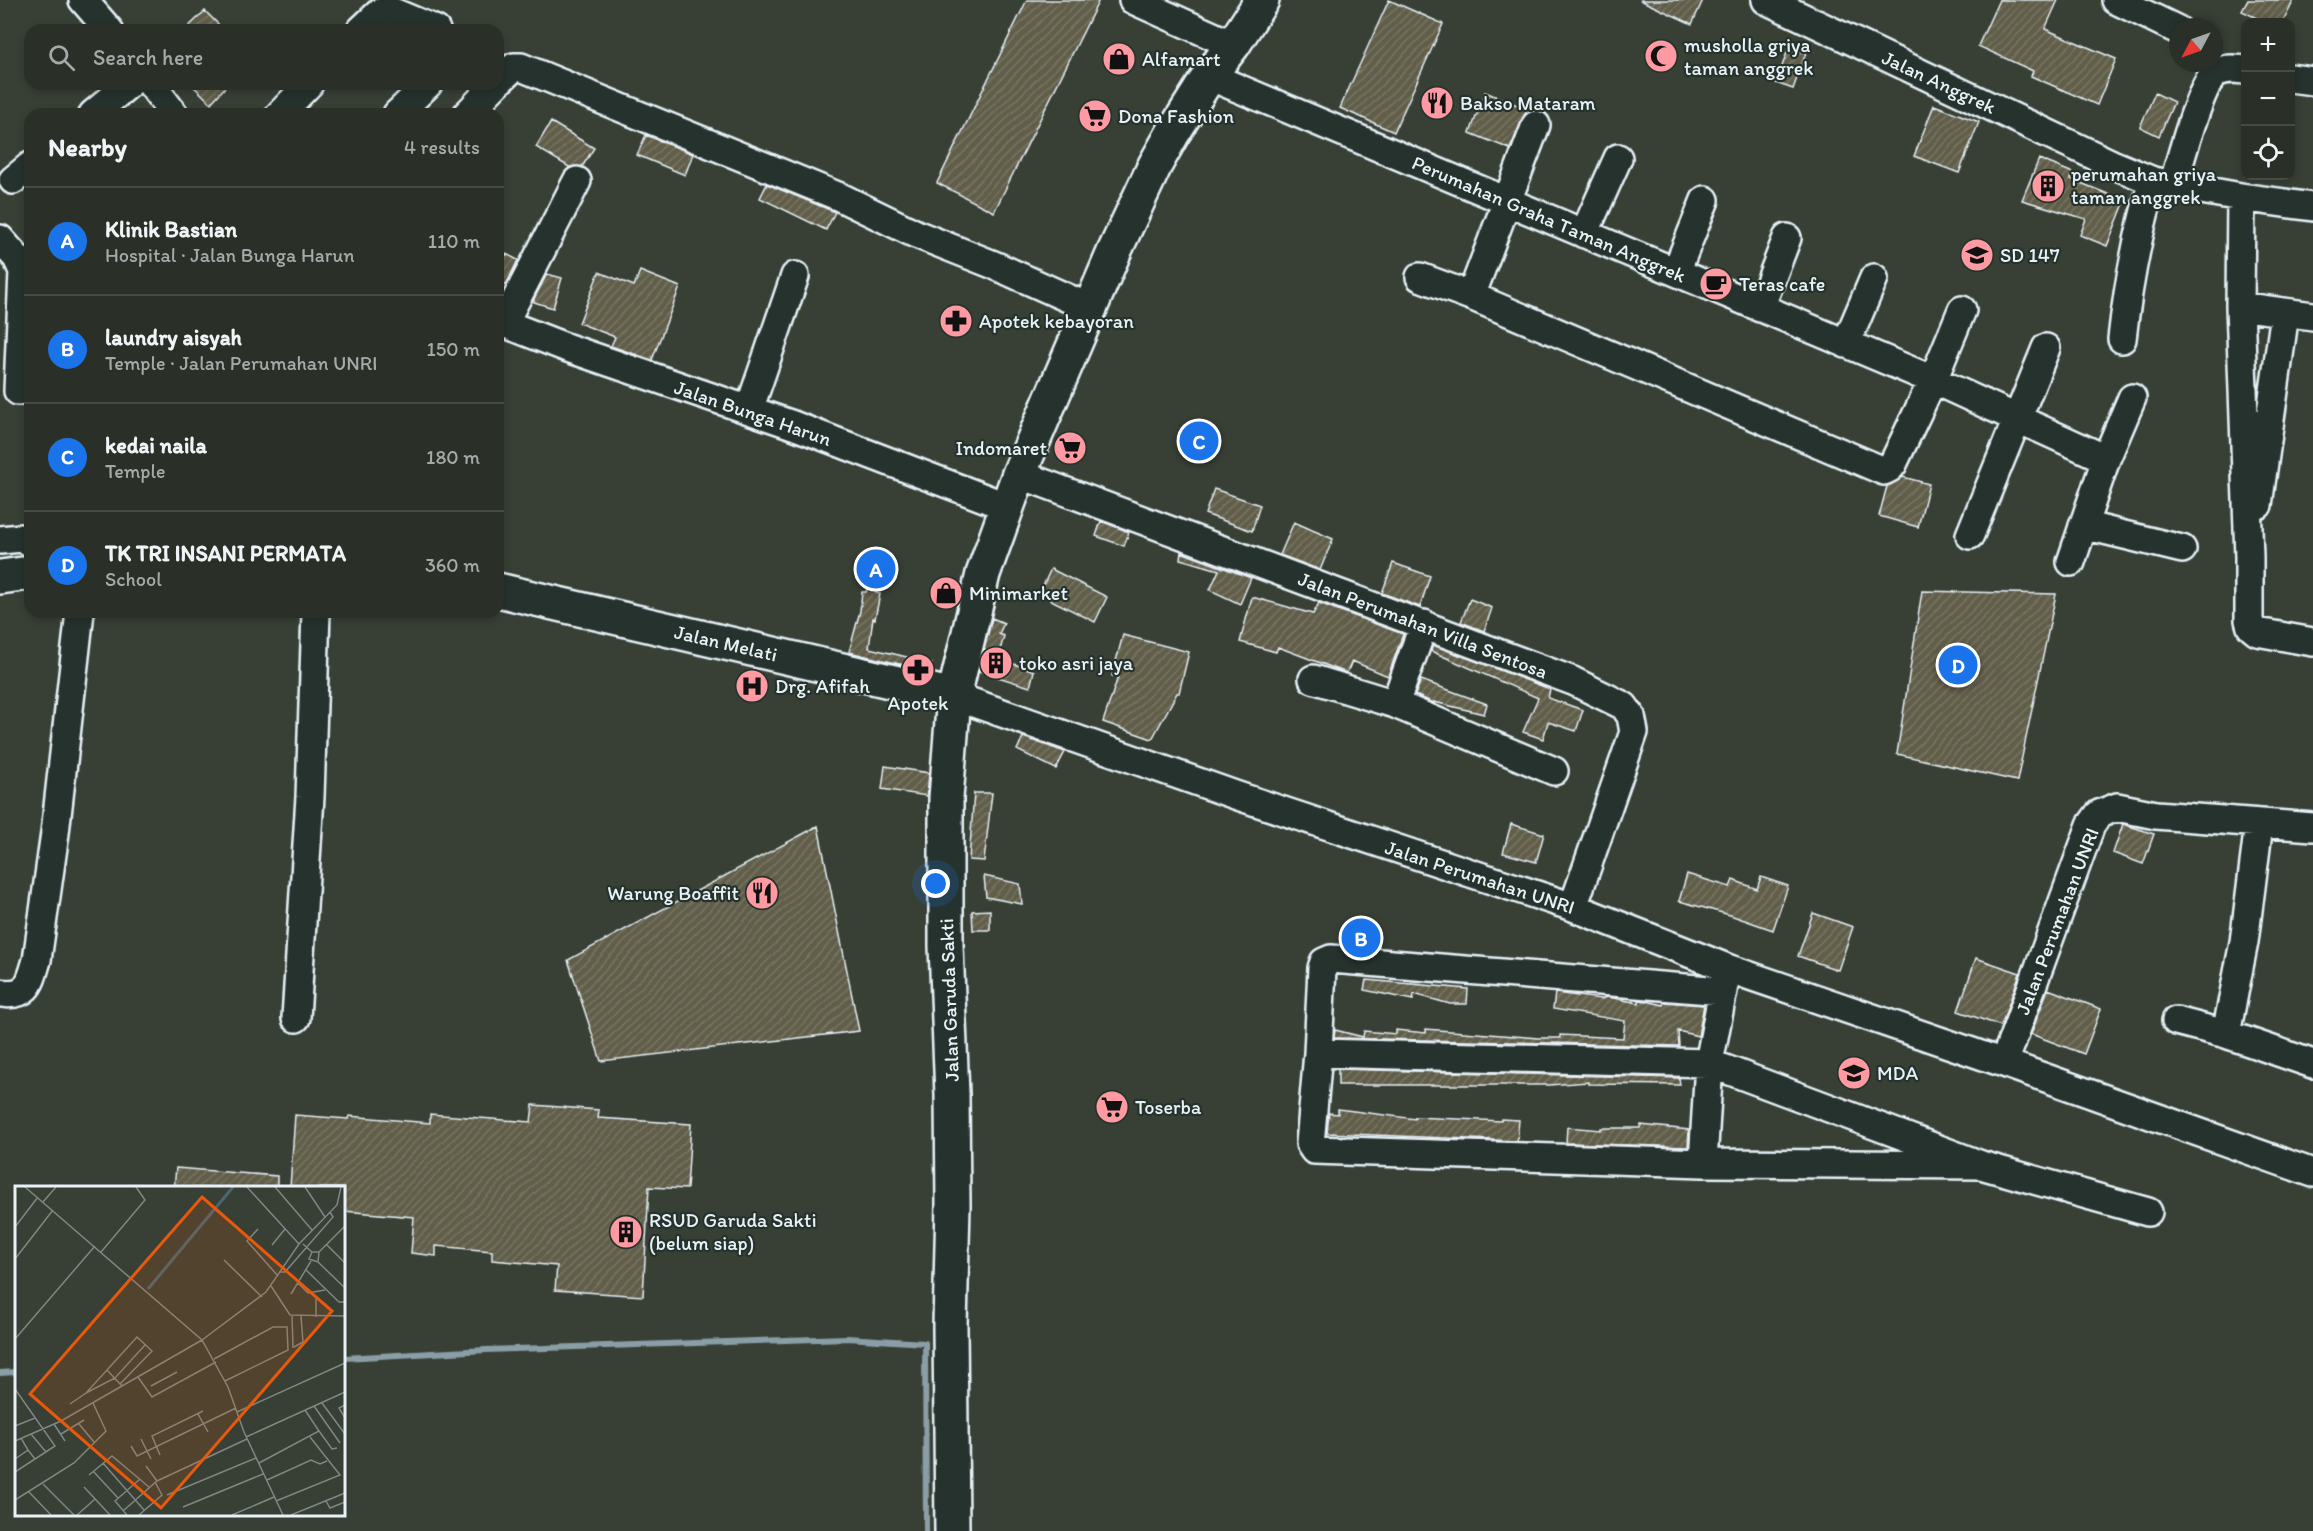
<!DOCTYPE html>
<meta charset="utf-8">
<style>
:root{--surface:#2a3028;--page:#323830;--text:#f1f3f6;--muted:#a5a9a8;--line:#464b45;--accent:#1a73e8}
body{margin:0;font-family:Itim,sans-serif;background:var(--page);color:var(--text)}
.controls{position:absolute;right:18px;top:18px;display:grid;overflow:hidden;border-radius:12px;box-shadow:0 3px 9px #0003}
.controls button{width:54px;height:54px;display:grid;place-items:center;padding:0;border:0;border-bottom:2px solid var(--line);background:var(--surface);color:var(--text);font:30px sans-serif}
.compass{position:absolute;left:2169px;top:18px;width:54px;height:54px;border-radius:50%;background:var(--surface);box-shadow:0 3px 9px #0003;rotate:229deg}
.you{position:absolute;left:936px;top:884px;width:21px;height:21px;margin:-15px;border:4px solid #fff;border-radius:50%;background:#1a73e8;box-shadow:0 0 0 9px #1a73e833}
.badge{display:grid;place-items:center;width:39px;height:39px;border-radius:50%;background:var(--accent);color:#fff;font-size:20px;font-weight:700}
.pin{position:absolute;translate:-50% -50%;border:3px solid #fff;box-shadow:0 2px 6px #0006}
.list{margin:0;padding:0;list-style:none}
h2{display:flex;justify-content:space-between;align-items:center;height:78px;margin:0;padding:0 24px;font-size:26px}
h2 small{font-size:20px;font-weight:400;color:var(--muted)}
.list li{display:grid;grid-template-columns:39px 1fr auto;gap:18px;align-items:center;box-sizing:border-box;height:108px;padding:0 24px;border-top:2px solid var(--line)}
.list b{display:block;font-size:22px;white-space:nowrap}
.list p{margin:0;font-size:20px;white-space:nowrap;color:var(--muted)}
.list em{font-size:20px;font-style:normal;color:var(--muted)}
.icon{flex:none;width:33px;height:33px;fill:none;stroke:currentColor;stroke-width:2;stroke-linecap:round;stroke-linejoin:round}
.map{position:relative;flex:none;width:2313px;height:1531px;overflow:hidden}
.search{position:absolute;background:var(--surface);box-shadow:0 3px 9px #0003;left:24px;top:24px;width:480px;height:66px;display:flex;align-items:center;gap:15px;box-sizing:border-box;padding:0 21px;border-radius:18px;color:var(--muted);font-size:22px}
.panel{position:absolute;background:var(--surface);box-shadow:0 3px 9px #0003;left:24px;top:108px;width:480px;height:510px;border-radius:18px}
.map>svg:first-child{display:block}
.lines{fill:none;stroke-linecap:round;stroke-linejoin:round}
.stream{stroke:#8a9ea7;stroke-width:6}
.building{fill:url(#building-hatch);stroke:#e8f1f8;stroke-width:1.5}
.minor-casing{stroke:#e8f1f8;stroke-width:32}
.major-casing{stroke:#e8f1f8;stroke-width:38}
.highway-casing{stroke:#e8f1f8;stroke-width:38}
.minor{stroke:#26332d;stroke-width:27}
.major{stroke:#26332d;stroke-width:33}
.highway{stroke:#26332d;stroke-width:33}
.labels{text-anchor:middle;stroke-width:4.5;stroke-linejoin:round;paint-order:stroke}
.poi-label{font-size:20px;fill:#e8f1f8;stroke:#26332d;text-anchor:start}
.street-label{font-size:20px;fill:#e8f1f8;stroke:#26332d}
.inset-river{fill:none;stroke:#4c6671;stroke-width:3}
.inset-road{fill:none;stroke:#7e8784;stroke-width:1.5}
.view{fill:#e8590c;fill-opacity:0.15;stroke:#e8590c;stroke-width:3}
.inset-edge{fill:none;stroke:#e8f1f8;stroke-width:3}
</style>
<div class="map">
<svg width="2313" height="1531" viewBox="0 0 2313 1531">
<defs>
<pattern id="building-hatch" width="6" height="6" patternUnits="userSpaceOnUse" patternTransform="scale(1.5)"><rect width="6" height="6" fill="#615d4a"/><path d="M-1 1l2-2M0 6l6-6M5 7l2-2" fill="none" stroke="#787565"/></pattern>
</defs>
<rect width="100%" height="100%" fill="#384036"/>
<filter id="ink" filterUnits="userSpaceOnUse"><feTurbulence type="fractalNoise" baseFrequency=".0167" numOctaves="2"/><feDisplacementMap in="SourceGraphic" scale="12" xChannelSelector="R" yChannelSelector="G"/><feConvolveMatrix kernelMatrix="1 2 1 2 8 2 1 2 1" color-interpolation-filters="sRGB"/></filter>
<g filter="url(#ink)">
<g class="lines">
<path class="stream" d="M344 1358 486 1350 847 1338 925 1343 926 1531
M0 1373 16 1372"/>
</g>
<path class="building" d="M1027 0H1099L994 212 937 183Z
M1389 0 1443 24 1394 132 1340 108Z
M1640 0H1703L1692 24Z
M1999 0H2058L2045 29 2116 59 2097 105 2031 76 2033 71 1978 46Z
M2248 0H2294L2283 22H2265L2242 11Z
M205 11 224 30H185Z
M1789 47 1806 53 1793 89 1776 83Z
M191 84H228L211 103Z
M1485 92 1527 109 1510 149 1470 133Z
M2155 93 2174 102 2159 136 2140 127Z
M1934 105 1979 122 1959 173 1914 156Z
M551 122 594 148 582 167H569L536 147Z
M646 135 693 154 685 175 637 155Z
M2039 159 2073 173 2071 179 2125 201 2107 246 2080 235 2086 219 2022 200Z
M767 184 835 212 826 230 760 198Z
M506 254 518 260 506 285 498 281V269Z
M640 271 680 287 652 360 611 346 615 337 579 323 599 272 634 286Z
M547 274 562 278 553 308 534 302V299Z
M1903 477 1929 484 1918 527 1879 516 1887 486Z
M1214 489 1260 505 1252 531 1205 514Z
M1101 521 1129 532 1124 546 1096 536Z
M1294 522 1333 539 1320 570 1280 555Z
M1181 552 1251 578 1240 604 1210 590 1219 570 1180 559Z
M1393 563 1430 576 1420 607 1382 593Z
M1051 569 1107 597 1095 622 1039 594Z
M870 579 878 581 876 593 880 594 875 619 873 618 869 648 911 658V656L932 664 929 671 849 652 860 611 862 592H866Z
M1922 591 2056 594 2017 781 1897 754Z
M1252 597 1313 614 1319 603 1403 634 1388 676 1352 661 1347 673 1278 647 1276 652 1240 642Z
M1470 599 1492 608 1484 631 1461 622Z
M992 618 1004 623 999 634 1004 636 999 654 984 650Z
M1123 635 1189 652 1179 693H1177L1152 739 1103 722 1118 677 1112 676Z
M1433 645 1550 689 1548 698 1583 710 1576 731 1548 722 1543 739 1523 732 1538 698 1431 651Z
M985 654 1034 671 1030 687 979 671Z
M743 676 763 680 761 695 742 692Z
M1421 680 1487 704 1484 714 1434 702V703L1415 695Z
M1023 737 1065 752 1056 769 1017 750Z
M885 766 929 773 927 796 882 789Z
M974 793H992L984 861 969 860Z
M1511 824 1544 834 1536 862 1503 853Z
M2123 824 2154 834 2143 864 2113 853Z
M818 826 859 1031 601 1061 568 960Z
M1687 874 1730 887 1733 880 1757 889 1761 877 1788 886 1773 930 1730 915 1679 901Z
M984 876 1020 884 1022 904 986 897Z
M990 910V930H973L972 911Z
M1813 913 1853 927 1838 970 1798 956Z
M1976 958 2020 973 2001 1026 1958 1011Z
M1366 980 1468 989 1467 1004H1450L1414 994 1413 1000 1364 990Z
M2048 989 2101 1009 2084 1054 2031 1034Z
M1555 993 1601 999 1608 997 1639 1003V1000L1647 1001 1663 1005 1664 1002 1704 1005 1698 1036 1678 1031 1679 1046 1334 1038 1335 1030 1363 1037 1364 1031 1396 1034V1030L1426 1033V1029L1538 1038H1560V1035L1623 1038 1625 1021 1553 1009Z
M1338 1069 1679 1078 1680 1085 1588 1084V1082L1549 1085H1338Z
M533 1105 599 1110 598 1118 691 1124 687 1189 649 1187 643 1296 555 1290 557 1266 492 1260V1251L436 1246V1256L411 1253 414 1217 344 1211V1188H290L295 1115 348 1119 349 1116 430 1123V1114L531 1122Z
M1338 1109 1415 1119V1117L1501 1121V1119L1519 1120 1517 1141 1327 1133 1329 1113 1338 1114Z
M1641 1125 1689 1130 1688 1147 1566 1143 1567 1127 1601 1130V1128H1640Z
M176 1168 277 1176V1188H174Z"/>
<g class="lines">
<g class="minor-casing">
<path id="minor" d="M83 0 109 30
M1133 0 1233 45
M1766 0 2112 164 2153 181 2173 185 2241 197 2313 207
M2116 0 2178 30
M361 30 379 13 388 10 436 30
M1209 76 1933 380 2106 459 2071 562
M2290 78 2313 81
M498 82 514 67H521L840 197 916 234 994 265 1090 308
M151 84 174 114
M93 114 129 84
M280 114 309 84
M397 114 428 84
M467 114 496 84
M13 180 30 166
M2173 185C2180 162 2199 89 2214 75 2223 67 2235 69 2246 70
M2241 197 2240 306 2249 557V620L2251 627 2257 632 2313 642
M1584 234 1618 158
M0 239 17 258 23 271 18 391
M1676 272 1705 200
M1420 277 1471 296 1884 471 1890 468 1893 464 1933 380 1962 310
M1471 296 1536 125
M2240 306 2313 316
M1760 308 1787 238
M498 321 565 347 793 425 1008 507
M504 323 577 181
M2122 339C2128 285 2138 233 2153 181
M1846 344 1874 278
M749 410 795 276
M2106 459 2132 398
M1019 474 1573 681 1624 706 1631 716 1634 732 1573 907
M2258 505 2285 313
M2083 525 2182 549
M1970 535 2046 348
M0 540 22 538 30 542
M1313 679 1395 704 1554 771
M954 696 1238 796 1573 907 1727 968 2004 1063 2313 1173
M1395 704 1424 624
M1726 975 1709 1063 1703 1163 1981 1165 2148 1212
M0 993C28 997 30 984 37 960L55 833 80 612
M296 1018 310 797 316 612
M2176 1021 2226 1034 2313 1064
M2226 1034 2244 942 2259 824
M1318 1053 1709 1063 1981 1165
M2004 1063 2091 825 2099 814 2117 807 2156 815 2313 827
M1703 1163 1314 1150 1310 1144 1318 1053 1322 968 1324 962 1331 959 1722 991"/>
</g>
<g class="major-casing">
<path id="major" d="M0 577 30 573
M498 590 954 696"/>
</g>
<g class="highway-casing">
<path id="highway" d="M952 1531 950 1326 953 1205 952 1095 946 946V798L954 696 983 574 1019 474 1115 250 1155 165 1173 133 1209 76 1233 45 1262 0"/>
</g>
<use href="#minor" class="minor"/>
<use href="#major" class="major"/>
<use href="#highway" class="highway"/>
</g>
</g>
<defs>
<g id="mosque-disc" transform="scale(1.725)"><circle r="9.5" fill="#ff9aa2" stroke="#26332d"/><path d="M3.5-4.9A6 6 0 1 0 3.5 4.9A5 5 0 1 1 3.5-4.9Z" fill="#111"/></g>
<g id="shop-disc" transform="scale(1.725)"><circle r="9.5" fill="#ff9aa2" stroke="#26332d"/><path d="M-5-2.5h2.3a2.7 3.5 0 0 1 5.4 0H5L5.5 6h-11ZM-1.5-2.5h3a1.5 2.3 0 0 0-3 0Z" fill="#111"/></g>
<g id="restaurant-disc" transform="scale(1.725)"><circle r="9.5" fill="#ff9aa2" stroke="#26332d"/><path d="M-5-6h1v4h1v-4h1v4h1v-4h1v5L-1.5 .5V6h-2V.5L-5-1ZM5-6V6H3V1.5H1.5Q1.5-4 5-6Z" fill="#111"/></g>
<g id="supermarket-disc" transform="scale(1.725)"><circle r="9.5" fill="#ff9aa2" stroke="#26332d"/><path d="M-6-5.5h2.5l.6 2H6L4.5 2H-2.5L-4.4-4H-6ZM-1.5 3.2a1.3 1.3 0 1 0 .1 0ZM3 3.2a1.3 1.3 0 1 0 .1 0Z" fill="#111"/></g>
<g id="building-disc" transform="scale(1.725)"><circle r="9.5" fill="#ff9aa2" stroke="#26332d"/><path d="M-4-6H4V6H1V3H-1V6H-4ZM-2.5-4.3h1.7v1.8h-1.7ZM.8-4.3h1.7v1.8H.8ZM-2.5-1h1.7V.8h-1.7ZM.8-1h1.7V.8H.8Z" fill="#111"/></g>
<g id="school-disc" transform="scale(1.725)"><circle r="9.5" fill="#ff9aa2" stroke="#26332d"/><path d="M0-5L7-2L0 1L-7-2ZM-4 1L0 2.5L4 1V4Q0 6-4 4Z" fill="#111"/></g>
<g id="cafe-disc" transform="scale(1.725)"><circle r="9.5" fill="#ff9aa2" stroke="#26332d"/><path d="M-5.5-4.5H6V0H3Q3 3.5 0 3.5H-2.5Q-5.5 3.5-5.5 0ZM3-3.2v2h1.7v-2ZM-6 4.5H4V6H-6Z" fill="#111"/></g>
<g id="pharmacy-disc" transform="scale(1.725)"><circle r="9.5" fill="#ff9aa2" stroke="#26332d"/><path d="M-2-6h4v4h4v4h-4v4h-4v-4h-4v-4h4Z" fill="#111"/></g>
<g id="hospital-disc" transform="scale(1.725)"><circle r="9.5" fill="#ff9aa2" stroke="#26332d"/><path d="M-5-5h3v3.5h4V-5h3V5h-3V1.5h-4V5h-3Z" fill="#111"/></g>
</defs>
<g fill-rule="evenodd">
<use href="#mosque-disc" x="1661" y="56"/>
<use href="#shop-disc" x="1119" y="59"/>
<use href="#restaurant-disc" x="1437" y="103"/>
<use href="#supermarket-disc" x="1095" y="116"/>
<use href="#building-disc" x="2048" y="186"/>
<use href="#school-disc" x="1977" y="255"/>
<use href="#cafe-disc" x="1716" y="284"/>
<use href="#pharmacy-disc" x="956" y="321"/>
<use href="#supermarket-disc" x="1070" y="448"/>
<use href="#shop-disc" x="946" y="593"/>
<use href="#building-disc" x="996" y="663"/>
<use href="#pharmacy-disc" x="918" y="670"/>
<use href="#hospital-disc" x="752" y="686"/>
<use href="#restaurant-disc" x="762" y="893"/>
<use href="#school-disc" x="1854" y="1073"/>
<use href="#supermarket-disc" x="1112" y="1107"/>
<use href="#building-disc" x="626" y="1232"/>
</g>
<g class="labels">
<g class="poi-label">
<text x="1684" y="52">musholla griya<tspan x="1684" dy="23">taman anggrek</tspan></text>
<text x="1142" y="66">Alfamart</text>
<text x="1460" y="110">Bakso Mataram</text>
<text x="1118" y="123">Dona Fashion</text>
<text x="2071" y="181">perumahan griya<tspan x="2071" dy="23">taman anggrek</tspan></text>
<text x="2000" y="262">SD 147</text>
<text x="1739" y="291">Teras cafe</text>
<text x="979" y="328">Apotek kebayoran</text>
<text x="1047" y="455" text-anchor="end">Indomaret</text>
<text x="969" y="600">Minimarket</text>
<text x="1019" y="670">toko asri jaya</text>
<text x="775" y="693">Drg. Afifah</text>
<text x="918" y="710" text-anchor="middle">Apotek</text>
<text x="739" y="900" text-anchor="end">Warung Boaffit</text>
<text x="1877" y="1080">MDA</text>
<text x="1135" y="1114">Toserba</text>
<text x="649" y="1227">RSUD Garuda Sakti<tspan x="649" dy="23">(belum siap)</tspan></text>
</g>
<g class="street-label">
<text transform="translate(1939 82) rotate(25)" y="7">Jalan Anggrek</text>
<text transform="translate(1549 219) rotate(23)" y="7">Perumahan Graha Taman Anggrek</text>
<text transform="translate(753 413) rotate(19)" y="7">Jalan Bunga Harun</text>
<text transform="translate(1423 625) rotate(21)" y="7">Jalan Perumahan Villa Sentosa</text>
<text transform="translate(726 643) rotate(13)" y="7">Jalan Melati</text>
<text transform="translate(1480 877) rotate(18)" y="7">Jalan Perumahan UNRI</text>
<text transform="translate(2057 921) rotate(-69)" y="7">Jalan Perumahan UNRI</text>
<text transform="translate(949 1000) rotate(-92)" y="7">Jalan Garuda Sakti</text>
</g>
</g>
<g transform="translate(15 1186)">
<rect width="330" height="330" fill="#384036"/>
<path class="inset-river" d="M133 103 218 1"/>
<path class="inset-road" d="M10 1 187 154 213 201 229 246 268 329M232 1 284 58M260 1 297 44M290 1 310 31M28 16 41 1M0 41 23 11M243 43 232 55 263 90M288 58 297 66H304L303 76 294 73 297 66M257 59 270 43M312 59 330 77M86 66 130 14 121 1M304 66 330 40M0 73 38 24M209 74 247 111M303 76 330 102M291 84 324 116H330M265 86H270L318 31 315 26M283 97 293 107 310 104M256 100 275 129 330 130M276 108 296 75M277 129 278 162M301 131V112M0 153 80 60M187 154 251 106 284 58 322 19 326 1M279 161 288 156 286 130M199 173 258 141H272L273 164 210 195M92 184 122 151 137 165 105 198M123 191 137 211 201 176M136 200 162 186M0 203 40 260 20 273M71 207 100 192 130 159M307 217 330 248M55 218 71 207 92 184 107 200M330 219 324 222 330 232M299 220 325 257M222 226 330 177M183 228 193 246M39 238 50 255M64 238 79 256M0 240 20 232M304 245 317 263 322 262M16 248 31 266M46 248 69 234M231 251 330 206M126 253 136 273M0 255 46 235 187 154M116 260 122 270 221 222M145 269 137 250 188 225M0 273 13 264 6 252M88 277 129 324M244 277 304 245 290 224M131 280 142 295M78 285 103 312M0 286 20 273 13 264M74 289 97 270 134 301M252 294 296 274 305 278 312 275M28 298 59 329M69 301 95 329M14 306 36 329M152 309 241 272M0 314 59 277 91 245 78 217M261 315 325 289 295 251M311 315 315 322 330 316M168 321 248 288M108 325 142 295 232 253M62 329 80 313M112 329 100 315 125 293M124 329 147 309 140 296M217 329 259 311M276 329 330 307"/>
<path class="view" d="M187 11 317 125 146 322 15 208Z"/>
<rect width="330" height="330" class="inset-edge"/>
</g>
</svg>
<div class="controls">
<button>+</button>
<button>−</button>
<button><svg class="icon" aria-label="locate" viewBox="0 0 24 24"><circle cx="12" cy="12" r="6"/><path d="M12 2v4M12 18v4M2 12h4M18 12h4"/></svg></button>
</div>
<svg class="compass" viewBox="-18 -18 36 36"><path d="M0-13l5 13h-10z" fill="#e53935"/><path d="M0 13l5-13h-10z" fill="#a5a9a8"/></svg>
<div class="you"></div>
<div class="pin badge" style="left:876px;top:569px">A</div>
<div class="pin badge" style="left:1361px;top:938px">B</div>
<div class="pin badge" style="left:1199px;top:441px">C</div>
<div class="pin badge" style="left:1958px;top:665px">D</div>
<div class="search"><svg class="icon" aria-label="search" viewBox="0 0 24 24"><circle cx="10" cy="10" r="6"/><path d="M15 15l6 6"/></svg>Search here</div>
<section class="panel">
<h2>Nearby<small>4 results</small></h2>
<ul class="list">
<li><span class="badge">A</span><div><b>Klinik Bastian</b><p>Hospital · Jalan Bunga Harun</p></div><em>110 m</em></li>
<li><span class="badge">B</span><div><b>laundry aisyah</b><p>Temple · Jalan Perumahan UNRI</p></div><em>150 m</em></li>
<li><span class="badge">C</span><div><b>kedai naila</b><p>Temple</p></div><em>180 m</em></li>
<li><span class="badge">D</span><div><b>TK TRI INSANI PERMATA</b><p>School</p></div><em>360 m</em></li>
</ul>
</section>
</div>
